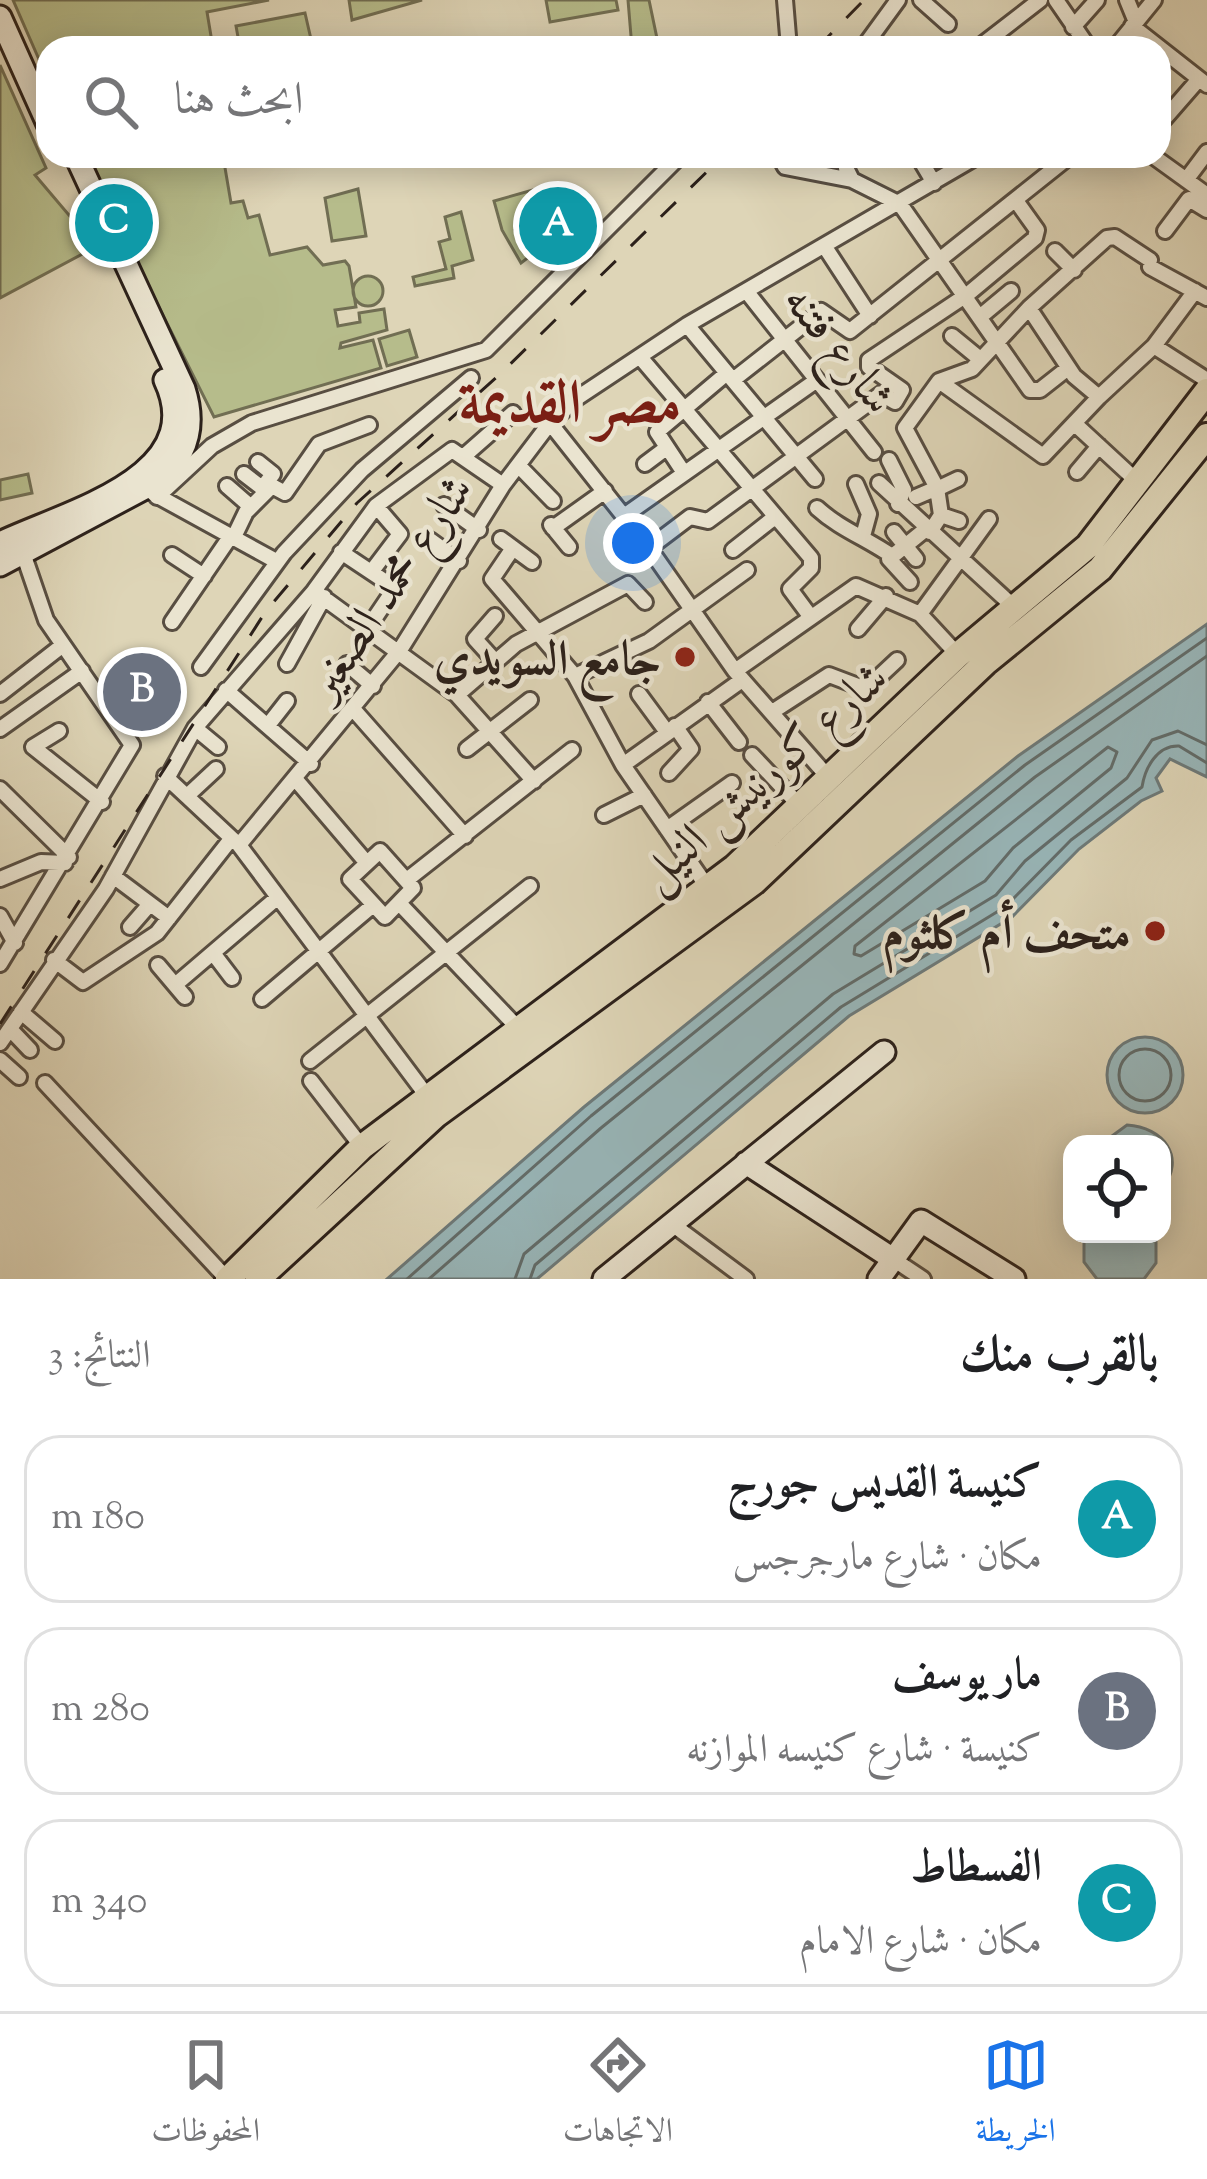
<!DOCTYPE html>
<html lang="ar">
<meta charset="utf-8">
<style>
:root{--surface:#fff;--page:#f2f2f2;--text:#202124;--muted:#757577;--line:#e0e0e0;--accent:#1a73e8}
body{margin:0;font-family:"Sorts Mill Goudy",Amiri,serif;background:var(--page);color:var(--text);direction:rtl}
.controls{position:absolute;right:36px;bottom:36px;display:grid;overflow:hidden;border-radius:24px;box-shadow:0 6px 30px #0003}
.controls button{width:108px;height:108px;display:grid;place-items:center;padding:0;border:0;border-bottom:3px solid var(--line);background:var(--surface);color:var(--text);font:60px sans-serif}
.you{position:absolute;left:633px;top:543px;width:42px;height:42px;margin:-30px;border:9px solid #fff;border-radius:50%;background:#1a73e8;box-shadow:0 0 0 18px #1a73e833}
.badge{display:grid;place-items:center;width:78px;height:78px;border-radius:50%;background:var(--accent);color:#fff;font-size:39px;font-weight:700}
.pin{position:absolute;translate:-50% -50%;border:6px solid #fff;box-shadow:0 3px 12px #0006}
.list{margin:0;padding:0;list-style:none}
h2{display:flex;justify-content:space-between;align-items:center;height:156px;margin:0;padding:0 48px;font-size:51px}
h2 small{font-size:39px;font-weight:400;color:var(--muted)}
.list li{display:grid;grid-template-columns:78px 1fr auto;gap:36px;align-items:center;box-sizing:border-box;height:168px;margin:0 24px 24px;padding:0 24px;border:3px solid var(--line);border-radius:36px}
.list b{display:block;font-size:45px;white-space:nowrap}
.list p{margin:0;font-size:39px;white-space:nowrap;color:var(--muted)}
.list em{font-size:39px;font-style:normal;color:var(--muted)}
.icon{flex:none;width:66px;height:66px;fill:none;stroke:currentColor;stroke-width:2;stroke-linecap:round;stroke-linejoin:round}
.map{position:relative;flex:none;width:1207px;height:1279px;overflow:hidden;direction:ltr}
.search{position:absolute;background:var(--surface);box-shadow:0 6px 30px #0003;left:36px;right:36px;top:36px;height:132px;display:flex;align-items:center;gap:30px;box-sizing:border-box;padding:0 42px;border-radius:36px;color:var(--muted);font-size:45px}
.sheet{height:732px;background:var(--surface)}
nav{display:flex;justify-content:space-around;align-items:center;box-sizing:border-box;height:168px;border-top:3px solid var(--line);background:var(--surface);font-size:33px;color:var(--muted)}
nav a{display:grid;justify-items:center;gap:6px}
nav .on{color:var(--accent)}
.map>svg:first-child{display:block}
.green{fill:#b6bc8b;stroke:#716e53;stroke-width:3}
.water{fill:#98b6b9;stroke:#6d7a7a;stroke-width:3}
.lines{fill:none;stroke-linecap:round;stroke-linejoin:round}
.shore{stroke:#626c6a;stroke-width:3}
.street-casing{stroke:#584e42;stroke-width:20}
.secondary-casing{stroke:#2c211b;stroke-width:27}
.highway-casing{stroke:#2c211b;stroke-width:30}
.street{stroke:#eae4d0;stroke-width:14}
.secondary{stroke:#eae4d0;stroke-width:21}
.highway{stroke:#ded5b7;stroke-width:24}
.rail{stroke:#2c211b;stroke-width:3;stroke-dasharray:21 21;stroke-linecap:butt}
.poi-dot{fill:#8f2418;stroke:#eae4d0;stroke-width:4.5}
.labels{text-anchor:middle;stroke-width:9;stroke-linejoin:round;paint-order:stroke}
.street-label{font-size:48px;fill:#2c211b;stroke:#eae4d0}
.poi-label{font-size:48px;font-weight:bold;fill:#2c211b;stroke:#eae4d0;text-anchor:end}
.district-label{font-size:60px;font-weight:bold;fill:#7a1f14;stroke:#eae4d0}
</style>
<div class="map">
<svg width="1207" height="1279" viewBox="0 0 1207 1279">
<rect width="100%" height="100%" fill="#ded5b7"/>
<filter id="stains"><feTurbulence type="fractalNoise" baseFrequency=".00167" numOctaves="4"/><feColorMatrix values="0 0 0 0 .2 0 0 0 0 .09 0 0 0 0 .02 0 0 0 .5 -.17"/></filter>
<radialGradient id="worn" r=".72"><stop offset=".6" stop-color="#630" stop-opacity="0"/><stop offset="1" stop-color="#630" stop-opacity=".3"/></radialGradient>
<path class="green" d="M13 0H269L207 12 213 48H48V80Z
M349 0H422L352 20Z
M546 0H616L618 10 550 22Z
M628 0H649L659 48H632Z
M305 13 313 48H240L236 26Z
M0 65 46 168 35 175 74 221 88 251 0 298Z
M83 156H223L231 203 243 201 248 218 259 215 270 255 307 247 323 265 345 261 349 266 356 307 335 310 338 326 360 322 359 313 384 309 387 330 341 343 340 348 373 340 381 368 214 417Z
M547 186 530 199 536 218 515 230 534 253 521 263 502 230 494 201Z
M358 189 366 236 332 241 325 198Z
M461 212 473 260 452 266 454 278 415 286 413 277 446 269 439 242 450 239 445 217Z
M353 291a15 15 0 1 1 30 0a15 15 0 1 1-30 0Z
M409 330 417 357 387 366 379 339Z
M28 474 32 493 0 500V480Z"/>
<path class="water" d="M1207 624V777L1170 759 1156 778 1162 791 1141 801 1079 849 1012 917 849 1016 537 1279H387L584 1107 1018 756Z
M1107 1075a38 38 0 1 1 76 0a38 38 0 1 1-76 0Z
M1127 1125C1163 1127 1187 1157 1162 1189V1144H1101Z
M1084 1234H1156V1263L1144 1279H1097L1084 1262Z"/>
<g class="lines">
<path class="shore" d="M1108 747 1117 752 1111 768 1013 848 985 881 861 956 854 954 855 946Z
M1119 1075a26 26 0 1 1 52 0a26 26 0 1 1-52 0Z
M407 1279 591 1116 1025 765 1207 638
M429 1279 601 1128 1035 777 1207 656
M515 1279 524 1254 833 994 996 895 1025 861 1127 778 1152 740 1178 731 1207 745
M530 1279 535 1265 841 1007 1005 907 1071 840 1142 787C1145 768 1157 745 1179 746L1207 763"/>
<g class="street-casing">
<path id="street" d="M785 0 789 48
M921 0 948 24
M1056 0 1089 48
M1127 0 1136 22
M1132 26 1207 85
M1073 27 1097 0
M863 48 898 0
M978 48 1040 0
M1115 48 1154 0
M1159 125 1199 79
M779 156 785 167 852 180 900 204 1030 390H1040L1068 368
M851 156 846 168 852 180
M918 156 934 183
M1153 156 1207 195
M1186 180 1207 152
M1165 231 1189 199 1207 210
M825 247 870 316
M1055 251 1074 270
M1150 267 1207 298
M747 292 874 452
M981 316 1011 291
M687 325 815 479
M952 336 980 359
M1154 346 1207 380
M640 357 811 558V568L790 589 810 616
M733 380 821 311 850 331 1070 156
M939 381 1043 456 1099 397 1074 376 1029 308
M1099 397 1154 346 1195 291
M550 423 649 548 735 671 828 777
M1075 424 1140 484
M463 457 513 413
M889 460 904 490 898 504
M258 462 273 474 266 483 270 487
M645 464 665 449
M518 465 553 501
M1077 472 1099 446
M684 473 657 432 727 373
M244 474 266 491
M879 483 1014 607
M856 484 869 514 863 536
M227 486 250 506
M937 489 958 479
M154 494 276 561
M157 497 212 446 252 423 486 350 680 156
M916 497 937 488
M444 505 479 530
M817 508C840 529 866 538 892 556
M941 515 959 521
M624 516 817 380
M551 525 569 547
M553 528 605 491
M894 532 916 559
M930 532 941 515 937 488 905 428 939 381 972 369 1029 308 1107 238 1115 237 1150 260
M233 539 246 512 272 486 285 493 319 444 369 425
M501 539 532 562
M430 540 459 561
M513 548 492 579 575 676 623 765 708 888
M649 548 690 517 708 521 881 394 895 402 902 390 869 367V360L968 294 1035 238 1037 230 1017 202
M733 550 775 517
M341 552 395 588 368 628
M172 555 204 576
M372 571 400 534 376 506
M910 582 889 559 926 529
M314 591 457 695 534 781
M920 614 989 519
M172 622 230 537
M858 629 886 596
M494 660 475 639 495 616
M287 664 324 597
M347 664 373 686
M201 667 284 553 362 470 471 378
M735 671 856 586 920 614 958 655
M575 676 649 641 747 570
M226 690 311 764
M0 694 63 645
M639 694 667 732
M457 695 516 644 628 584 645 602
M708 702 739 742
M354 710 465 836
M772 712 829 675 866 689 897 660
M269 724 287 701
M195 728 218 747
M0 729 82 671
M59 731 33 747 102 802
M467 749 530 700
M752 755 799 805
M623 765 742 680
M669 773 691 749 675 726
M165 776 239 845 427 1096
M297 781 366 862
M0 789 69 857
M187 796 216 769
M604 815 644 795
M667 829 732 783
M239 845 400 650 503 485 550 423 577 398 687 325 978 156
M380 851 413 888 385 917 350 879Z
M113 876 169 918
M0 879 41 862 65 863
M408 879 572 750
M400 904 517 1027
M0 916 15 943
M130 927 150 904
M213 953 232 978
M54 960 83 982 157 933 231 839
M0 964 132 745 46 620 23 553
M158 965 185 997
M175 985 278 897
M262 999 372 906
M21 1012 55 1041
M10 1029 30 1050
M0 1043 106 889 195 728 314 591 376 506 452 450 503 485
M0 1060 19 1077
M310 1061 530 886
M311 1081 362 1147
M45 1083 227 1279
M672 1224 746 1279
M893 1259 923 1279"/>
</g>
<g class="secondary-casing">
<path id="secondary" d="M0 17 48 124
M0 543C64 512 211 477 165 380
M0 565 158 481C187 456 196 426 184 389L76 156
M746 1163 893 1259
M604 1279 884 1052
M879 1279 921 1221 1014 1279"/>
</g>
<g class="highway-casing">
<path id="highway" d="M228 1279 362 1147 735 867 958 655 1088 546 1207 391
M258 1279 436 1115 754 882 985 663 1100 569 1207 436"/>
</g>
<use href="#street" class="street"/>
<use href="#secondary" class="secondary"/>
<use href="#highway" class="highway"/>
<path class="rail" d="M817 48 864 0
M0 1024 266 611 357 503 499 375 723 156"/>
</g>
<g class="poi-dot">
<circle cx="685" cy="657" r="12"/>
<circle cx="1155" cy="931" r="12"/>
</g>
<g class="labels">
<g class="street-label">
<text transform="translate(841 348) rotate(52)" y="17">شارع فتنه</text>
<text transform="translate(388 586) rotate(-56)" y="17">شارع محمد الصغير</text>
<text transform="translate(762 775) rotate(-42)" y="17">شارع كورنيش النيل</text>
</g>
<g class="poi-label">
<text x="661" y="674">جامع السويدي</text>
<text x="1131" y="948">متحف أم كلثوم</text>
</g>
<g class="district-label">
<text x="570" y="422">مصر القديمة</text>
</g>
</g>
<rect width="100%" height="100%" filter="url(#stains)"/>
<rect width="100%" height="100%" fill="url(#worn)"/>
</svg>
<div class="controls">
<button><svg class="icon" aria-label="locate" viewBox="0 0 24 24"><circle cx="12" cy="12" r="6"/><path d="M12 2v4M12 18v4M2 12h4M18 12h4"/></svg></button>
</div>
<div class="you"></div>
<div class="pin badge" style="left:558px;top:226px;background:#0f9aa8">A</div>
<div class="pin badge" style="left:142px;top:692px;background:#6b7280">B</div>
<div class="pin badge" style="left:114px;top:223px;background:#0f9aa8">C</div>
<div class="search"><svg class="icon" aria-label="search" viewBox="0 0 24 24"><circle cx="10" cy="10" r="6"/><path d="M15 15l6 6"/></svg>ابحث هنا</div>
</div>
<section class="sheet">
<h2>بالقرب منك<small>النتائج: 3</small></h2>
<ul class="list">
<li><span class="badge" style="background:#0f9aa8">A</span><div><b>كنيسة القديس جورج</b><p>مكان · شارع مارجرجس</p></div><em>180 m</em></li>
<li><span class="badge" style="background:#6b7280">B</span><div><b>مار يوسف</b><p>كنيسة · شارع كنيسه الموازنه</p></div><em>280 m</em></li>
<li><span class="badge" style="background:#0f9aa8">C</span><div><b>الفسطاط</b><p>مكان · شارع الامام</p></div><em>340 m</em></li>
</ul>
</section>
<nav>
<a class="on"><svg class="icon" aria-label="map" viewBox="0 0 24 24"><path d="M3 6l6-2 6 2 6-2v14l-6 2-6-2-6 2zM9 4v14M15 6v14"/></svg>الخريطة</a>
<a><svg class="icon" aria-label="directions" viewBox="0 0 24 24"><path d="M12 3l9 9-9 9-9-9zM9 14v-3h6M13 9l2 2-2 2"/></svg>الاتجاهات</a>
<a><svg class="icon" aria-label="saved" viewBox="0 0 24 24"><path d="M7 4h10v16l-5-4-5 4z"/></svg>المحفوظات</a>
</nav>
